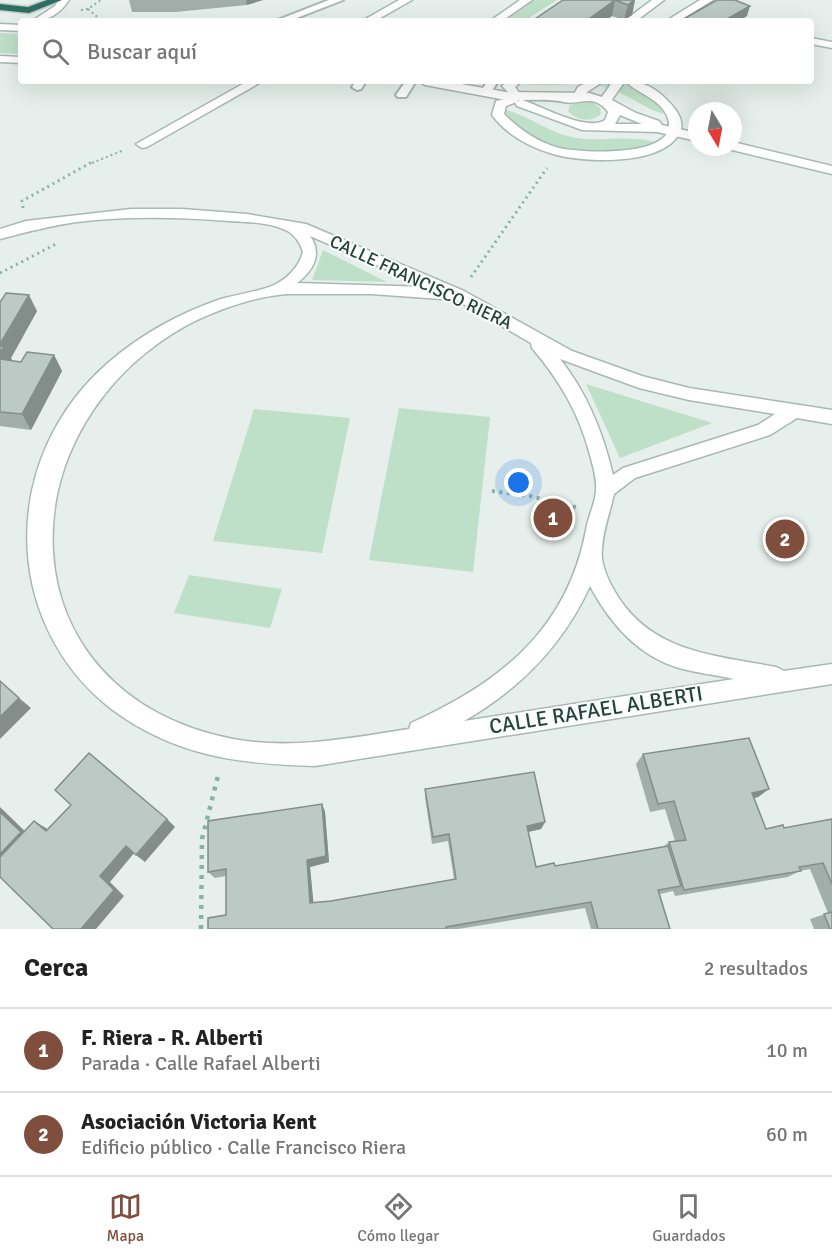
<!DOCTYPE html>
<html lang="es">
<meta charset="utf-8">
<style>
:root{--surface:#fff;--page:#f2f2f2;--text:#222;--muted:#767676;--line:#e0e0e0;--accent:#804e3d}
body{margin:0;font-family:Signika,sans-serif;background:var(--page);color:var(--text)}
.compass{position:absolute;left:688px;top:102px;width:54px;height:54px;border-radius:50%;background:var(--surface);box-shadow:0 6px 24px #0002;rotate:170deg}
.you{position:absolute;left:519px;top:483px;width:21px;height:21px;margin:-15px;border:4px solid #fff;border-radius:50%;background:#1a73e8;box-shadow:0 0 0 9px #1a73e833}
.badge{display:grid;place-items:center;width:39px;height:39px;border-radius:50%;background:var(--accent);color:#fff;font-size:20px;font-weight:700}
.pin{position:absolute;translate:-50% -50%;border:3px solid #fff;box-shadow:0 2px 6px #0006}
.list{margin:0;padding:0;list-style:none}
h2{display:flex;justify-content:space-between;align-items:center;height:78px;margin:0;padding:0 24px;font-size:26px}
h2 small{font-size:20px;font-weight:400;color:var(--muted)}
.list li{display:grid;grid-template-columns:39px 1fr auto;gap:18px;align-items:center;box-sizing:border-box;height:84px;padding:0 24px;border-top:2px solid var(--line)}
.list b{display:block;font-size:22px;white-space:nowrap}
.list p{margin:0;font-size:20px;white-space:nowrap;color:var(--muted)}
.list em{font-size:20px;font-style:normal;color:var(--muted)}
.icon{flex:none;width:33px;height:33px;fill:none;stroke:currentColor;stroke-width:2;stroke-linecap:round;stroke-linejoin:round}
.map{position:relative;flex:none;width:832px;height:929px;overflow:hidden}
.search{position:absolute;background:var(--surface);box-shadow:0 6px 24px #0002;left:18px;right:18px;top:18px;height:66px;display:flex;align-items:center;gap:15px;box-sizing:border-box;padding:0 21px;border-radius:6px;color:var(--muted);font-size:22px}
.sheet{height:246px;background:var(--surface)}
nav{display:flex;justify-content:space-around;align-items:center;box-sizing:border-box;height:84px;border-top:2px solid var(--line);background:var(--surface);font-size:16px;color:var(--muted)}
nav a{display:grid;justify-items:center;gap:3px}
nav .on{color:var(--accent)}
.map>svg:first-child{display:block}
.green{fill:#bfe0c8}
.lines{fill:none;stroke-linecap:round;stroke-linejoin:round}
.service-casing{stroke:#a8b8b2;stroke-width:4}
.pedestrian-casing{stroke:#a8b8b2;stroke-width:3}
.minor-casing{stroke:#a8b8b2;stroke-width:3}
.tertiary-casing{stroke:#a8b8b2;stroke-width:3}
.motorway-casing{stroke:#c2cac8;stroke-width:3}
.path-far3{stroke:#86b3a5;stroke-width:2;stroke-dasharray:2 3;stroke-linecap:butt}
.path-far2{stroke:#86b3a5;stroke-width:3;stroke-dasharray:2 4;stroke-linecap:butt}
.path-far1{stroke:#86b3a5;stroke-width:4;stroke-dasharray:3 4.5;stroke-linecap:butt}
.path{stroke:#86b3a5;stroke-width:4.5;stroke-dasharray:4 6;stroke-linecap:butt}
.service{fill:#fff;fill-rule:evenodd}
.pedestrian{fill:#fff;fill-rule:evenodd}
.minor{fill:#fff;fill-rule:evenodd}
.tertiary{fill:#fff;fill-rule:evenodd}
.motorway{fill:#2f6f62;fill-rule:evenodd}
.wall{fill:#a1aea9}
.shaded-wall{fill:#838d89}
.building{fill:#bbcac4;stroke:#838d89;stroke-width:1.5}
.labels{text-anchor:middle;stroke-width:4.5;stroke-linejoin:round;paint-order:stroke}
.street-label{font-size:18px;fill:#24423a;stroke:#f7fbf9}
.near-street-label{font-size:21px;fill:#24423a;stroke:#f7fbf9}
</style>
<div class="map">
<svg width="832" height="929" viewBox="0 0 832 929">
<rect width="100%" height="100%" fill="#e6efeb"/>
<path class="green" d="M529 0H557L524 21H500L504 18 508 19 529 4 526 2Z
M0 33 21 34V54L0 53Z
M522 81C554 81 589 77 621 81 631 82 662 104 663 114L652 110 615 90 591 83 551 85 518 84Z
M583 102 593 103 600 108 601 114C592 123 576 121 568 111L570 105Z
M502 109C527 114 547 132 571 137 599 143 627 134 655 142 647 149 636 149 625 151 589 156 517 149 502 109Z
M323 250 387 282 312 280Z
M586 384 712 423 620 458Z
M399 408 490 417 473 572 369 560Z
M254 409 350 418 322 553 213 541Z
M189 575 282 589 270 628 174 613Z"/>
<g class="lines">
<g class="service-casing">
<path id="service" d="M329 0H343L289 21H275Z
M356 81H366L361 89 357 90 352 87Z
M406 81H416L406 97H398L396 95Z
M488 81H498L490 94H482L480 92Z"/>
</g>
<g class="pedestrian-casing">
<path id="pedestrian" d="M520 0H532L502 21H490Z
M652 0H664L636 21H624Z
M811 38 832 42V48L811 44Z
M248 81H263L147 147 142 148 136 144Z
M508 81H522L515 87 520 94 514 98 519 101 506 106 504 114C520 130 538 142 559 148 580 153 685 159 667 116 659 98 638 94 625 81 643 81 656 88 669 102 677 110 686 123 679 134 661 166 584 163 553 154 529 147 507 135 492 115L496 101 513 97 502 86Z"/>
</g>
<g class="minor-casing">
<path id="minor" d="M59 0H69C60 14 48 21 32 21L55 6Z
M700 0H713L679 21H666Z
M589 81H604L587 92 583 99H575L573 96 578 87Z
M613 81H625L609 104H601L599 101Z
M131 209H182L247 214 306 224 464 291 572 351 642 376 689 388 832 410V424L797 418 770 435 635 478 614 494C610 512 603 530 602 549 600 563 608 580 615 592 651 653 714 655 776 667L784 671 832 664V684L315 766C238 764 174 756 110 708 0 620 0 457 108 363 141 334 180 313 221 299 238 294 258 292 274 285 287 279 299 267 303 252 300 242 293 232 283 229 267 222 245 222 229 221 178 217 127 216 77 222 50 226 26 232 0 239V229L26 221ZM310 236 427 287 297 283C313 271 323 254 310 236ZM286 294H371L456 300 531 343 532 348C560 381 579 413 590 455 593 466 597 479 596 491 595 504 588 517 586 530 567 630 500 683 411 723L409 729C350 738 292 750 233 739 0 693 0 425 191 323 220 309 253 297 286 294ZM560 359 639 388 689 400 775 414 758 425 623 468 613 475C603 432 587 393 560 359ZM590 586C609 622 638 656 679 668 697 673 716 675 734 679L464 721C520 689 563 645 590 586Z"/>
</g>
<g class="tertiary-casing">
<path id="tertiary" d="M399 0H412L375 21H362Z
M0 24 21 25V31L0 30Z
M0 56 21 57V63L0 62Z
M419 81H444L506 92 589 93 612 100 636 113 659 121 662 125 697 133V141L657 132 582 130 517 106 515 103 520 100H506L425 85ZM522 100C537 100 551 99 564 102 578 106 594 92 608 112L605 120C586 132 542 106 522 100ZM620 115 642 124H615Z
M733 142 832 166V174L728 149 727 147H733Z"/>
</g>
<g class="motorway-casing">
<path id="motorway" d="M47 0H62L29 13 0 10V4L28 7Z"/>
</g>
<path class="path-far3" d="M88 9 102 21
M81 10 88 9 101 0
M92 163 124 150"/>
<path class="path-far2" d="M23 208 22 201 94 161
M0 273 58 243
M471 277 547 168"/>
<path class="path-far1" d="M492 491 530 496 579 508"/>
<path class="path" d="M201 929 202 839 219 772"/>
<use href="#service" class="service"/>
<use href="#pedestrian" class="pedestrian"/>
<use href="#minor" class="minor"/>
<use href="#tertiary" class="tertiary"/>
<use href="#motorway" class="motorway"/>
</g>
<path class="wall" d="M129 0H263L247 5 175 12H132Z
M563 0H635L632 15 624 20Z
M0 301 37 311 11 358 12 361 21 362 54 355 62 371 31 430 0 426Z
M643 754 769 789 758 797 754 798 766 829 784 828 832 819V929H814L810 919 828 913 810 869 800 871 788 877 675 896 673 891 660 894 670 929H591L585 908 458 929H208L226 915V876L215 878 208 872 322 804 325 812 329 862 310 867 313 902 331 901 454 879 448 841 432 844 425 797V789L545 822 541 829 528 832 536 867 555 866 664 846 669 842 675 841 665 809 650 812 636 764Z"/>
<path class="shaded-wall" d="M246 0H263L247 5Z
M615 0 612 16 605 21H586Z
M635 0 632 15 624 20 628 5Z
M750 6 747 16 739 21H727V19Z
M29 295 37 311 11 358 13 362 0 365V344Z
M54 355 62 371 31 430 22 414Z
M19 698 31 708 0 739V717Z
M769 789 758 797 742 801 752 793Z
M322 804 325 812 329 862 310 867 314 908 310 903 307 860Z
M0 807 33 839 0 873Z
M167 819 175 827 145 862 136 855Z
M34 821 46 828 58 839 46 831Z
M545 822 541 829 523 833 527 826Z
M126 846 135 852 110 882 124 896 96 929H81L100 876Z"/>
<path class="building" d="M563 0H634L628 5 615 0 586 21H532Z
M717 0H735L750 6 727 19 732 21H680Z
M6 293 29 295 0 344V301H1Z
M0 346H4L0 353Z
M27 352 54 355 22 414 0 412V359L21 362Z
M0 681 19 698 0 717Z
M749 738 769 789 752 793 766 829 783 825 784 828 832 819V884L823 863 799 867 801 871 684 890 669 842 686 840 674 801 658 804 643 754Z
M89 753 167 819 136 855 126 846 100 876 114 890 81 929H53L0 877V857L34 821 46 831 71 805 55 790Z
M534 772 545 822 527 826 536 867 554 863 555 866 668 846 681 886 658 890 670 929H598L591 902 446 927V929H208V918L226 915V869L208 872V821L322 804 326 856 307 860 310 903 331 901 456 879 449 834 433 837 425 789Z
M0 812 21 832 0 854Z
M832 912V929H830L824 914Z"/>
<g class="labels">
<g class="street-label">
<text transform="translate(421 282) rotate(25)" y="6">CALLE FRANCISCO RIERA</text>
</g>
<g class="near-street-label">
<text transform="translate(596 710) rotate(-9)" y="7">CALLE RAFAEL ALBERTI</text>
</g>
</g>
</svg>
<svg class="compass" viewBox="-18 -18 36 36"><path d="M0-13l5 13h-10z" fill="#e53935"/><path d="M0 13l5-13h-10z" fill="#767676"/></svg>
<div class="you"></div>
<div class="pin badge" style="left:553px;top:518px">1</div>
<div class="pin badge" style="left:785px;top:539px">2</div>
<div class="search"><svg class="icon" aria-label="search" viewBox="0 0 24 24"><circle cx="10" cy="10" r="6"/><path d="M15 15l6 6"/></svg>Buscar aquí</div>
</div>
<section class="sheet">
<h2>Cerca<small>2 resultados</small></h2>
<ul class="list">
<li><span class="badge">1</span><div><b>F. Riera - R. Alberti</b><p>Parada · Calle Rafael Alberti</p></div><em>10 m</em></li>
<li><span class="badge">2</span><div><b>Asociación Victoria Kent</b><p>Edificio público · Calle Francisco Riera</p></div><em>60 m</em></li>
</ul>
</section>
<nav>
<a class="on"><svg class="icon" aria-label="map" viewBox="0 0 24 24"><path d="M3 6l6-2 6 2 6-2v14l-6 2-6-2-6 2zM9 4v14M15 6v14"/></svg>Mapa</a>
<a><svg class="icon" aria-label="directions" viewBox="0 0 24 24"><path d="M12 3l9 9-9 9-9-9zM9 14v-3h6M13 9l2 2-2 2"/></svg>Cómo llegar</a>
<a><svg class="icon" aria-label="saved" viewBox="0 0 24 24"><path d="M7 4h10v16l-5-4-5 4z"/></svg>Guardados</a>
</nav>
